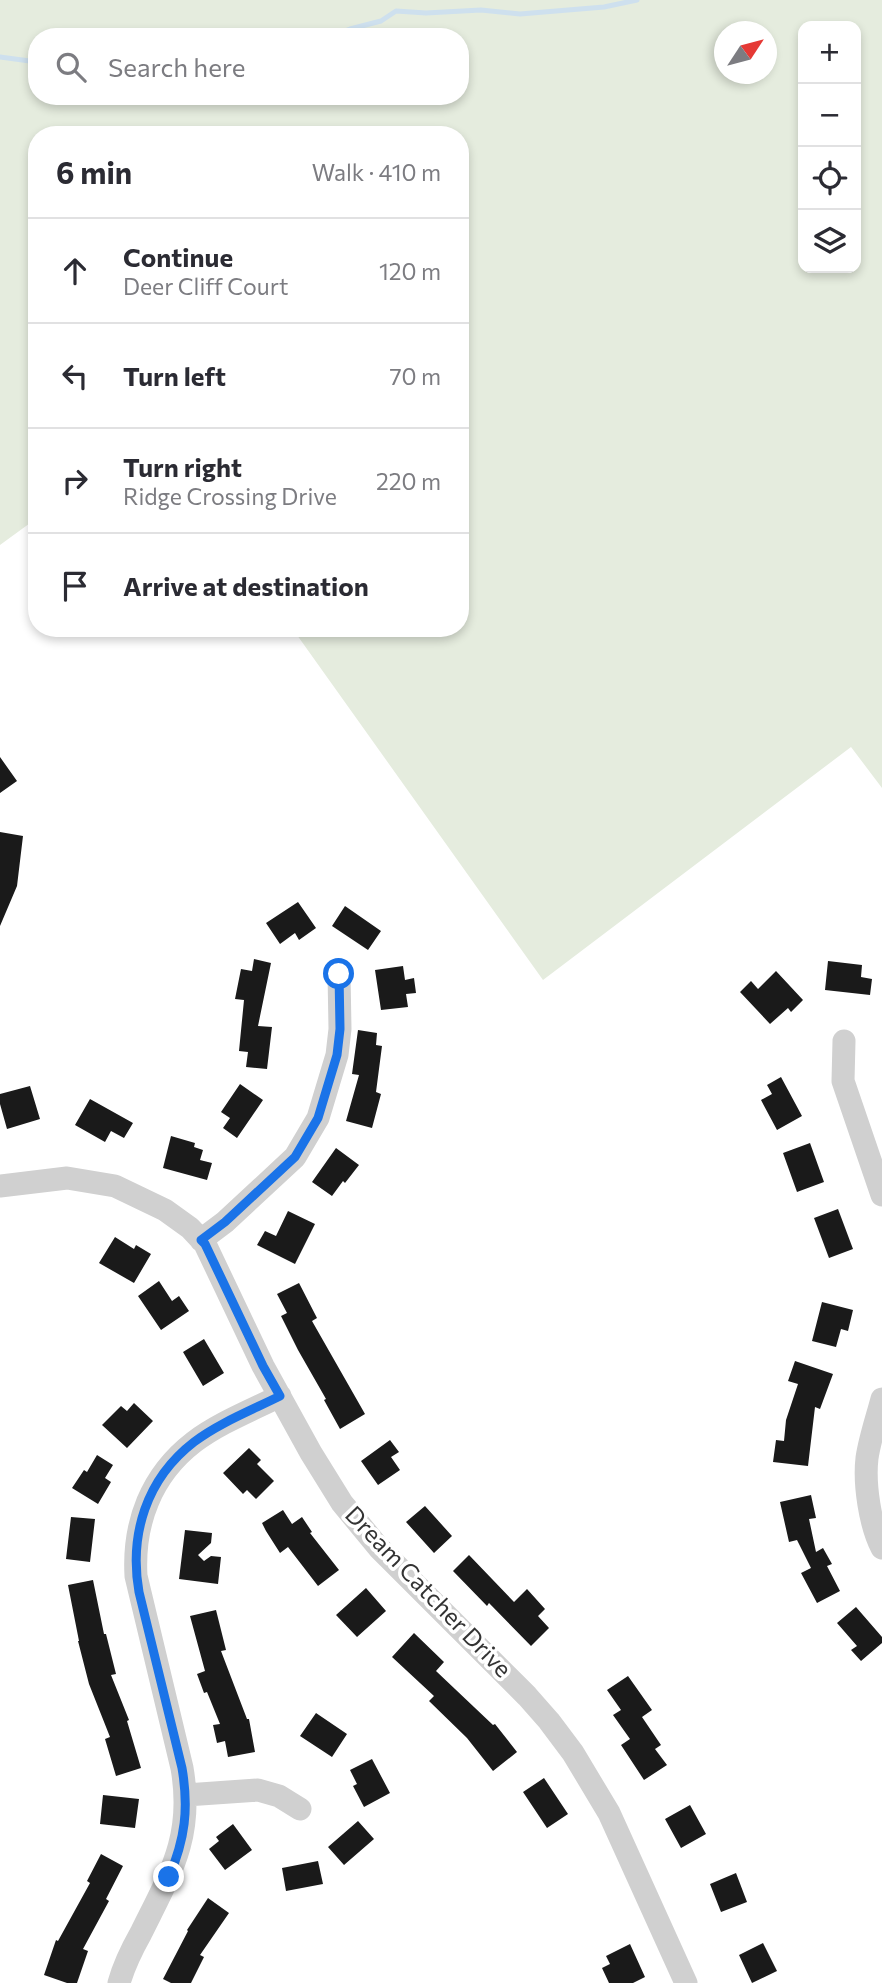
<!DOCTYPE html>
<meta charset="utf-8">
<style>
:root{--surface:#fff;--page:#f2f2f3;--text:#2b2b33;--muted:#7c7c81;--line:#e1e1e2}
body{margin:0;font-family:Commissioner,sans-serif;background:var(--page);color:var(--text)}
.controls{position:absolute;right:21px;top:21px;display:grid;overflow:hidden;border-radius:14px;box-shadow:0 4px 10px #0003}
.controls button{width:63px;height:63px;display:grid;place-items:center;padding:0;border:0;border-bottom:2px solid var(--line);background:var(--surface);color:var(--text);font:35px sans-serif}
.compass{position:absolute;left:714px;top:21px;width:63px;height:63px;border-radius:50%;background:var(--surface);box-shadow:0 4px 10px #0003;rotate:54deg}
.stop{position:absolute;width:21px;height:21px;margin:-16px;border:5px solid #1a73e8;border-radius:50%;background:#fff}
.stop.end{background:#1a73e8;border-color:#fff;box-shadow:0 2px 7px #0008}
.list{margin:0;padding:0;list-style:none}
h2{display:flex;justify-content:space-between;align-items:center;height:91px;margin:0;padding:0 28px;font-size:30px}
h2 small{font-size:23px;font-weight:400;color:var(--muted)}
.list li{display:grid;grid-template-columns:46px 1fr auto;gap:21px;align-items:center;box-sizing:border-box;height:105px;padding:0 28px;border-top:2px solid var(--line)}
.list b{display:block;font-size:26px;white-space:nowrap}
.list p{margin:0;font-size:23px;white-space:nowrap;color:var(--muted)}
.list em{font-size:23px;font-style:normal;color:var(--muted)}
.icon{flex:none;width:38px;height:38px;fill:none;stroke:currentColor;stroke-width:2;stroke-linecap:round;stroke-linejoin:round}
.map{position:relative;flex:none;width:882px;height:1983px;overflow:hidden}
.search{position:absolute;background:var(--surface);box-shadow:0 4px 10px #0003;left:28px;top:28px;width:441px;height:77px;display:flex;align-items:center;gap:18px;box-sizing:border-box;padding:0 24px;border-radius:28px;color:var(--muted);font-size:26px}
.panel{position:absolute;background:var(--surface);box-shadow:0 4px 10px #0003;left:28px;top:126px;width:441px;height:511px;border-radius:28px}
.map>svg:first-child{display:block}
.green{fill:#e5ecde;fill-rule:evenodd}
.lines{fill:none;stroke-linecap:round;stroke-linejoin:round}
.stream{stroke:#cee0ee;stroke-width:5}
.building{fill:#1a1a1a}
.minor{stroke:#d0d0d0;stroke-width:23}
.route{stroke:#1a73e8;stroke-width:9}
.labels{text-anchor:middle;stroke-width:7;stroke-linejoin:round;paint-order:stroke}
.street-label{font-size:24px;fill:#333;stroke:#fff}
</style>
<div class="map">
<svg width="882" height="1983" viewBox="0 0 882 1983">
<rect width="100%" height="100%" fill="#fff"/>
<path class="green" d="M0 0H882V788L851 747 543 980 292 628H460V135H37V518L0 545ZM803 26H856V268H803ZM724 32H766V74H724ZM37 37H460V96H37Z"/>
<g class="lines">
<path class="stream" d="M329 37 350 29 381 21 396 11 426 13 481 10 520 14 604 7 637 0
M0 57 37 62"/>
</g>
<path class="building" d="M0 757 17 781 0 793Z
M0 832 23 836 17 886 0 926Z
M298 902 316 928 299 940 295 933 280 944 266 923Z
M345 906 381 931 368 950 332 926Z
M254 959 271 963 258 1026 272 1027 267 1069 246 1067 248 1052 239 1051 244 1000 235 999 241 969 252 971Z
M828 961 862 965 861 977 872 979 870 995 825 990Z
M403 966 405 980 414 978 416 993 406 994 408 1007 381 1010 375 970Z
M776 971 803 1000 791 1012 788 1008 770 1024 740 992 751 981 758 989Z
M358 1030 377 1033 376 1045 382 1046 376 1092 381 1094 372 1128 346 1121 359 1075 352 1074Z
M781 1077 802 1116 777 1130 761 1100 772 1094 767 1085Z
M240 1084 263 1100 237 1138 223 1128 230 1118 221 1112Z
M30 1086 40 1119 7 1129 0 1104V1094Z
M90 1099 133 1123 124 1138 111 1131 105 1142 75 1125Z
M171 1136 195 1143 194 1147 203 1150 200 1160 212 1163 207 1180 163 1168Z
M810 1143 824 1182 797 1192 783 1153Z
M336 1148 359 1165 345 1183 343 1181 332 1196 312 1182Z
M838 1209 853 1249 829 1258 814 1218Z
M288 1211 315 1224 295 1264 257 1245 265 1231 276 1236Z
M115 1237 134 1249 136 1245 151 1254 134 1283 99 1263Z
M159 1281 172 1301 179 1296 189 1311 161 1330 138 1296Z
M299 1283 317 1318 312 1321 365 1414 340 1429 324 1400 326 1399 298 1350 281 1316 287 1313 277 1294Z
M822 1302 853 1310 848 1331 841 1329 836 1347 812 1341Z
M204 1339 224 1373 203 1386 183 1352Z
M795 1361 833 1374 820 1409 815 1407 808 1466 773 1462 776 1440 784 1441 786 1420 798 1384 788 1381Z
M134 1403 153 1421 127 1448 102 1425 121 1406 127 1411Z
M390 1440 399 1452 391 1457 400 1470 378 1485 361 1461Z
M249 1448 261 1460 257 1464 274 1481 256 1499 247 1490 243 1494 223 1473Z
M97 1455 113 1465 105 1478 111 1482 98 1504 72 1488 84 1470 87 1472Z
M811 1495 816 1518 809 1519 816 1552 823 1548 832 1564 827 1566 840 1591 817 1603 801 1573 811 1568 797 1540 789 1542 780 1502Z
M425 1506 452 1536 434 1553 406 1522Z
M283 1510 292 1524 302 1517 312 1532 310 1533 339 1570 318 1586 288 1547 280 1553 266 1531 262 1523Z
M71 1517 95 1519 90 1562 66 1559Z
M185 1530 212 1533 211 1543 198 1555 204 1561 211 1556 221 1557 218 1584 179 1579Z
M469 1555 514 1602 527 1589 545 1609 538 1616 549 1628 531 1646 489 1603 487 1606 453 1571Z
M93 1580 104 1634H106L116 1674 111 1675 129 1720 127 1721 141 1768 116 1776 105 1739 110 1737 89 1684 78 1641H79L68 1585Z
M366 1588 386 1611 357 1637 336 1615Z
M856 1607 882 1637V1643L861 1661 851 1650 857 1646 837 1623Z
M216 1610 226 1650 221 1651 247 1719H249L255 1752 228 1757 225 1741 217 1743 213 1725 220 1724 207 1692 204 1693 197 1674 205 1671 190 1616Z
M414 1633 444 1662 436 1671 493 1725 495 1724 517 1752 493 1771 467 1738 429 1701 434 1696 392 1657Z
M628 1676 652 1710 642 1717 661 1745 655 1749 667 1765 644 1780 621 1745 630 1739 613 1715 621 1710 607 1690Z
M316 1713 347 1734 332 1757 300 1736Z
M372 1759 390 1793 364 1807 353 1786 357 1784 350 1770Z
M544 1778 568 1814 547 1828 523 1792Z
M103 1795 139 1799 135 1828 100 1824Z
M690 1805 706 1834 681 1848 665 1819Z
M358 1821 374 1839 344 1865 328 1847Z
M233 1824 252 1850 225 1870 209 1849 219 1841 216 1837Z
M101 1854 123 1866 106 1899 109 1901 83 1949 88 1951 77 1983H67L44 1975 56 1940 58 1941 90 1883 87 1881Z
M318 1861 323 1884 286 1891 282 1868Z
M736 1873 747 1902 721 1912 710 1884Z
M208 1898 229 1913 200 1955 204 1957 191 1983H171L163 1979 188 1931 187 1930Z
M763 1943 777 1971 752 1983 739 1955Z
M630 1944 645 1977 633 1983H609L602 1968 610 1964 606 1956Z"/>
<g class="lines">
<path class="minor" d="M844 1041 843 1081 882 1195
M0 1186 67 1178 115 1186 165 1210 190 1228 205 1244 263 1366 311 1453 342 1503 379 1548 527 1696 549 1721 573 1753 609 1813 686 1983
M201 1240 225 1222 295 1157 318 1118 337 1055 340 1029 339 974
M882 1399C877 1418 870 1438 867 1458 864 1484 870 1525 882 1548
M186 1795 258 1790 279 1796 300 1809
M119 1983C124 1965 132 1949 141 1933 170 1874 194 1837 182 1768L136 1576C133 1523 151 1475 194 1442 219 1423 252 1410 280 1396"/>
</g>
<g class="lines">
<path class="route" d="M169 1877C185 1839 189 1809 182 1768L139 1592C129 1535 146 1479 194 1442 219 1423 252 1410 280 1396L263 1366 205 1244 201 1240 225 1222 295 1157 318 1118 337 1055 340 1029 339 974"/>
</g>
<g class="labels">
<g class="street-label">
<text transform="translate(428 1592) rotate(46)" y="8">Dream Catcher Drive</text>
</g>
</g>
</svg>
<div class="controls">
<button>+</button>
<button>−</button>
<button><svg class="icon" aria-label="locate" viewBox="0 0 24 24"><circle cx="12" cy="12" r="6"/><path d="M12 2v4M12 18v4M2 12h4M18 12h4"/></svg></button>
<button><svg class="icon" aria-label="layers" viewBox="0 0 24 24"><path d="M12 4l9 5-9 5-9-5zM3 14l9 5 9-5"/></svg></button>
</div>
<svg class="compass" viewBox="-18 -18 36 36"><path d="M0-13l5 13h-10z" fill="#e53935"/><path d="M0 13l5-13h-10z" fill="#7c7c81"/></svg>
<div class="stop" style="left:339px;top:974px"></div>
<div class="stop end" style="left:169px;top:1877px"></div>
<div class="search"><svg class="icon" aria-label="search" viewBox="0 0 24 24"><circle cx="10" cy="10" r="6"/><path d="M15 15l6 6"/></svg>Search here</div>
<section class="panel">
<h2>6 min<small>Walk · 410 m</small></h2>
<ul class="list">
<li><svg class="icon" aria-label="ahead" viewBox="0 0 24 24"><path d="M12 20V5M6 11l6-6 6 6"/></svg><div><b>Continue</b><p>Deer Cliff Court</p></div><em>120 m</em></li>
<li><svg class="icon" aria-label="left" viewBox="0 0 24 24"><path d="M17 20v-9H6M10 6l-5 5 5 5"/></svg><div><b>Turn left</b></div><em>70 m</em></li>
<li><svg class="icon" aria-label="right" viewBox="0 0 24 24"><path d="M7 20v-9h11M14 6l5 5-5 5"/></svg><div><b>Turn right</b><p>Ridge Crossing Drive</p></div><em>220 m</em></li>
<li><svg class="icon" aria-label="arrive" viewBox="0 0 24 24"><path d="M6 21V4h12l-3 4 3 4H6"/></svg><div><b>Arrive at destination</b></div></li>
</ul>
</section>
</div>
